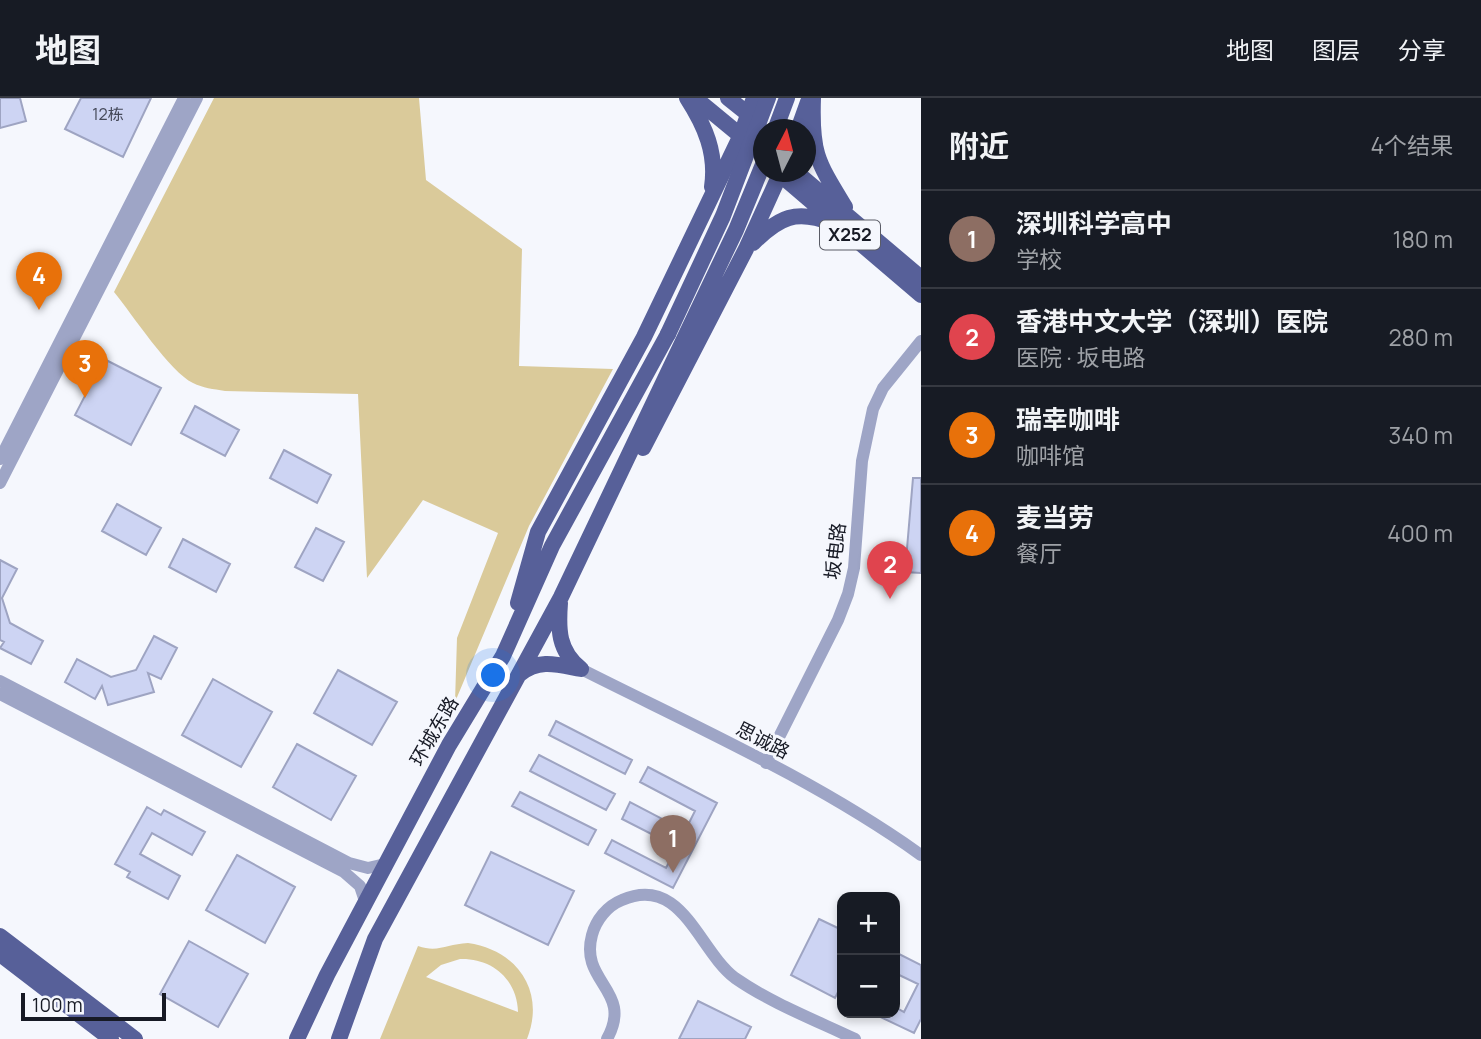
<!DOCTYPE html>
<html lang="zh">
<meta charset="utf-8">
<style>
:root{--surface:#171b24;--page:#20242c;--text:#f1f3f6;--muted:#9ea1a6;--line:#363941;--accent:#ea580c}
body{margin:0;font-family:Manrope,"Noto Sans SC",sans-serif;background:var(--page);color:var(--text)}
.controls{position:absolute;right:21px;bottom:21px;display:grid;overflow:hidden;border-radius:14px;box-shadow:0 4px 10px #0003}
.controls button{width:63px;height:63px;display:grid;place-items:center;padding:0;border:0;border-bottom:2px solid var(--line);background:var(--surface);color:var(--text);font:35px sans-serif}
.compass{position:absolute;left:753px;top:21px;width:63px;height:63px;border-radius:50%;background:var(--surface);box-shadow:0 4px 10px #0003;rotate:6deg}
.scale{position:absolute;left:21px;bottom:18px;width:145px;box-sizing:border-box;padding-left:7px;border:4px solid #171a25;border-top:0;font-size:19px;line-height:24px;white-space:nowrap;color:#171a25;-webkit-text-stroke:5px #f5f7fd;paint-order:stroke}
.you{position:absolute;left:494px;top:578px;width:24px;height:24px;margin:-18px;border:5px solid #fff;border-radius:50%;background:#1a73e8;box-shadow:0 0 0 10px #1a73e833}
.badge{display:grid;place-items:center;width:46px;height:46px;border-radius:50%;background:var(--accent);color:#fff;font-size:23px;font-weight:700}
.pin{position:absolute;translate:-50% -58px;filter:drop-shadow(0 2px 4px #0008)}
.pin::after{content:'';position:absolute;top:37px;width:24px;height:21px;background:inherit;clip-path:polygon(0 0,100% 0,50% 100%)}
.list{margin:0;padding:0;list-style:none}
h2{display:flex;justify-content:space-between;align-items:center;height:91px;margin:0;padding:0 28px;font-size:30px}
h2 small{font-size:23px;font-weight:400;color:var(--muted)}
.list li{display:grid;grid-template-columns:46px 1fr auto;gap:21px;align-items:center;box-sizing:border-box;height:98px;padding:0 28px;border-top:2px solid var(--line)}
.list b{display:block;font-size:26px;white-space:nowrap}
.list p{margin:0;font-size:23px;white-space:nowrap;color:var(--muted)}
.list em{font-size:23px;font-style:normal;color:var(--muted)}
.map{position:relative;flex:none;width:921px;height:941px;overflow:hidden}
header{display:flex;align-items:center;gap:42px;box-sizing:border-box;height:98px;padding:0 35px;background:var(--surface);border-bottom:2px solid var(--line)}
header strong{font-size:33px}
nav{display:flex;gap:38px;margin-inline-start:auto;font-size:24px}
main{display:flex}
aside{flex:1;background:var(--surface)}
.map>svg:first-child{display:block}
.green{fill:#daca9a;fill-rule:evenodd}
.building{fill:#cdd4f3;stroke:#9ea4c2;stroke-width:2}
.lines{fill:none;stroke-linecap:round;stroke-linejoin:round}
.minor{stroke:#9ea5c6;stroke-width:12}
.major{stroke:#576099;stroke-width:16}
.major-bridge{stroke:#576099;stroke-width:16}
.labels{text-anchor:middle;stroke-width:6;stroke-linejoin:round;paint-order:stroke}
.number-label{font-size:16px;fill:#444858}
.shield{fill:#f5f7fd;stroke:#5a5c66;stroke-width:2}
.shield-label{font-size:18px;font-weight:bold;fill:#171a25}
.street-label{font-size:19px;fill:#171a25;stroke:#f5f7fd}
</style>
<header>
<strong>地图</strong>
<nav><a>地图</a><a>图层</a><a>分享</a></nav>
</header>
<main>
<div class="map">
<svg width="921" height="941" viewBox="0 0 921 941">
<rect width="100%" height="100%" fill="#f5f7fd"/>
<path class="green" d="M214 0H419L426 82 522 151 519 268 613 271 529 428 455 604 457 540 498 435 423 402 367 480 358 296 225 293C213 291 203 290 193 285 170 274 132 216 114 194Z
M468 845C517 852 546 893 527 941H380L418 848C438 855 447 846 468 845ZM460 861C492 860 517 881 518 914L426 879 441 867Z"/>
<path class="building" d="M0 0H20L26 23 0 30Z
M81 0H151L123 59 65 31Z
M104 261 161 290 131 347 75 317Z
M195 308 239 332 225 358 181 335Z
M284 352 331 377 317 405 270 380Z
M913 380H921V475L905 474Z
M117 406 161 430 146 457 102 433Z
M316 430 344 444 323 483 295 469Z
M183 441 230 466 216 494 169 469Z
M0 462 17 471 2 500 10 525 43 543 31 566 0 550 4 544 0 542Z
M154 538 177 550 161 581 148 575 154 594 108 607 102 588 95 601 65 584 77 561 111 579 136 572Z
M338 572 397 604 372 647 314 615Z
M213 581 272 614 241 669 182 637Z
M556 623 632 662 625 676 549 637Z
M297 646 356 678 331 722 273 689Z
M539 657 615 696 606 712 530 673Z
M648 669 717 705 673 790 605 755 612 742 666 770 677 749 622 721 630 704 685 733 695 713 640 684Z
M520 694 596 732 588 747 512 708Z
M147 709 161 717 164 712 205 734 192 757 152 735 140 756 180 778 168 801 127 779 130 774 115 766Z
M491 754 574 793 548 847 465 807Z
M237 757 295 789 265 845 206 812Z
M819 821 842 832V886L835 900 791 877Z
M189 843 248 876 218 929 160 896Z
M895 854 921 867V921L914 935 872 915H895V909L904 914 918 886 895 875Z
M698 903 751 929 745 941H679Z"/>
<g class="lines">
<path class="minor" d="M0 361 184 0
M0 385 197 0
M581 571C696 629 816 682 921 757
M0 583 349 765 368 770 385 766
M0 596 344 774 360 788 365 803
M766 665 838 522 848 496 854 470 862 363 873 311 883 290 921 243
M607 941C634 892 579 885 592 837 596 822 607 808 622 802 682 776 698 852 735 880 771 905 815 922 855 941"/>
<path class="major" d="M687 0C705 28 717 55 712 89
M695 0 747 43
M728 0 748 16 764 36
M813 0C811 55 817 63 845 109
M775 32 787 0
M798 32 808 4
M777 74 921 197
M796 74 921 180
M753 145C779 119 796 111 832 125
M643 350 746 151 781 74
M518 505 538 434 644 239 741 37 754 0
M560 505C558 531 558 553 581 571
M520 576C539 560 559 567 581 571
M0 838 135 941
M0 856 111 941
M297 941 327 877 449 647 503 558 552 448 668 236
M339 941 375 841 561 499 736 132 764 64"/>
<path class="major-bridge" d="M668 236 723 118 768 0"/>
</g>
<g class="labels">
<g class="number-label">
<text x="108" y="22">12栋</text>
</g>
<rect class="shield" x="820" y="122.5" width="60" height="29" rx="5"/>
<g class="shield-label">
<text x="850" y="143">X252</text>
</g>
<g class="street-label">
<text transform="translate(835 453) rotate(-83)" y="7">坂电路</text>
<text transform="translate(434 633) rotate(-60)" y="7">环城东路</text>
<text transform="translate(763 642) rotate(27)" y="7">思诚路</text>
</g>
</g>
</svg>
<div class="controls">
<button>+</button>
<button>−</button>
</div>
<svg class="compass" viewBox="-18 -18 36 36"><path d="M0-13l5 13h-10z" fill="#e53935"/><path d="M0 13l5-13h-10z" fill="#9ea1a6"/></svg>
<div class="scale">100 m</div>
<div class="you"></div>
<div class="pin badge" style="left:673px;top:775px;background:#8d6e63">1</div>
<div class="pin badge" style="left:890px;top:501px;background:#e0444e">2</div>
<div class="pin badge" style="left:85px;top:300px;background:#e8710a">3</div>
<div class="pin badge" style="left:39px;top:212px;background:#e8710a">4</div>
</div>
<aside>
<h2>附近<small>4个结果</small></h2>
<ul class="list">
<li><span class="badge" style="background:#8d6e63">1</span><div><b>深圳科学高中</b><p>学校</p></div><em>180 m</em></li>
<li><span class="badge" style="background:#e0444e">2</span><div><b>香港中文大学（深圳）医院</b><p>医院 · 坂电路</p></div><em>280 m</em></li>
<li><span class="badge" style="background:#e8710a">3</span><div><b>瑞幸咖啡</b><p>咖啡馆</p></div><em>340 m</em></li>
<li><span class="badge" style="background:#e8710a">4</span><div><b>麦当劳</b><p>餐厅</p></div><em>400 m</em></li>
</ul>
</aside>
</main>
